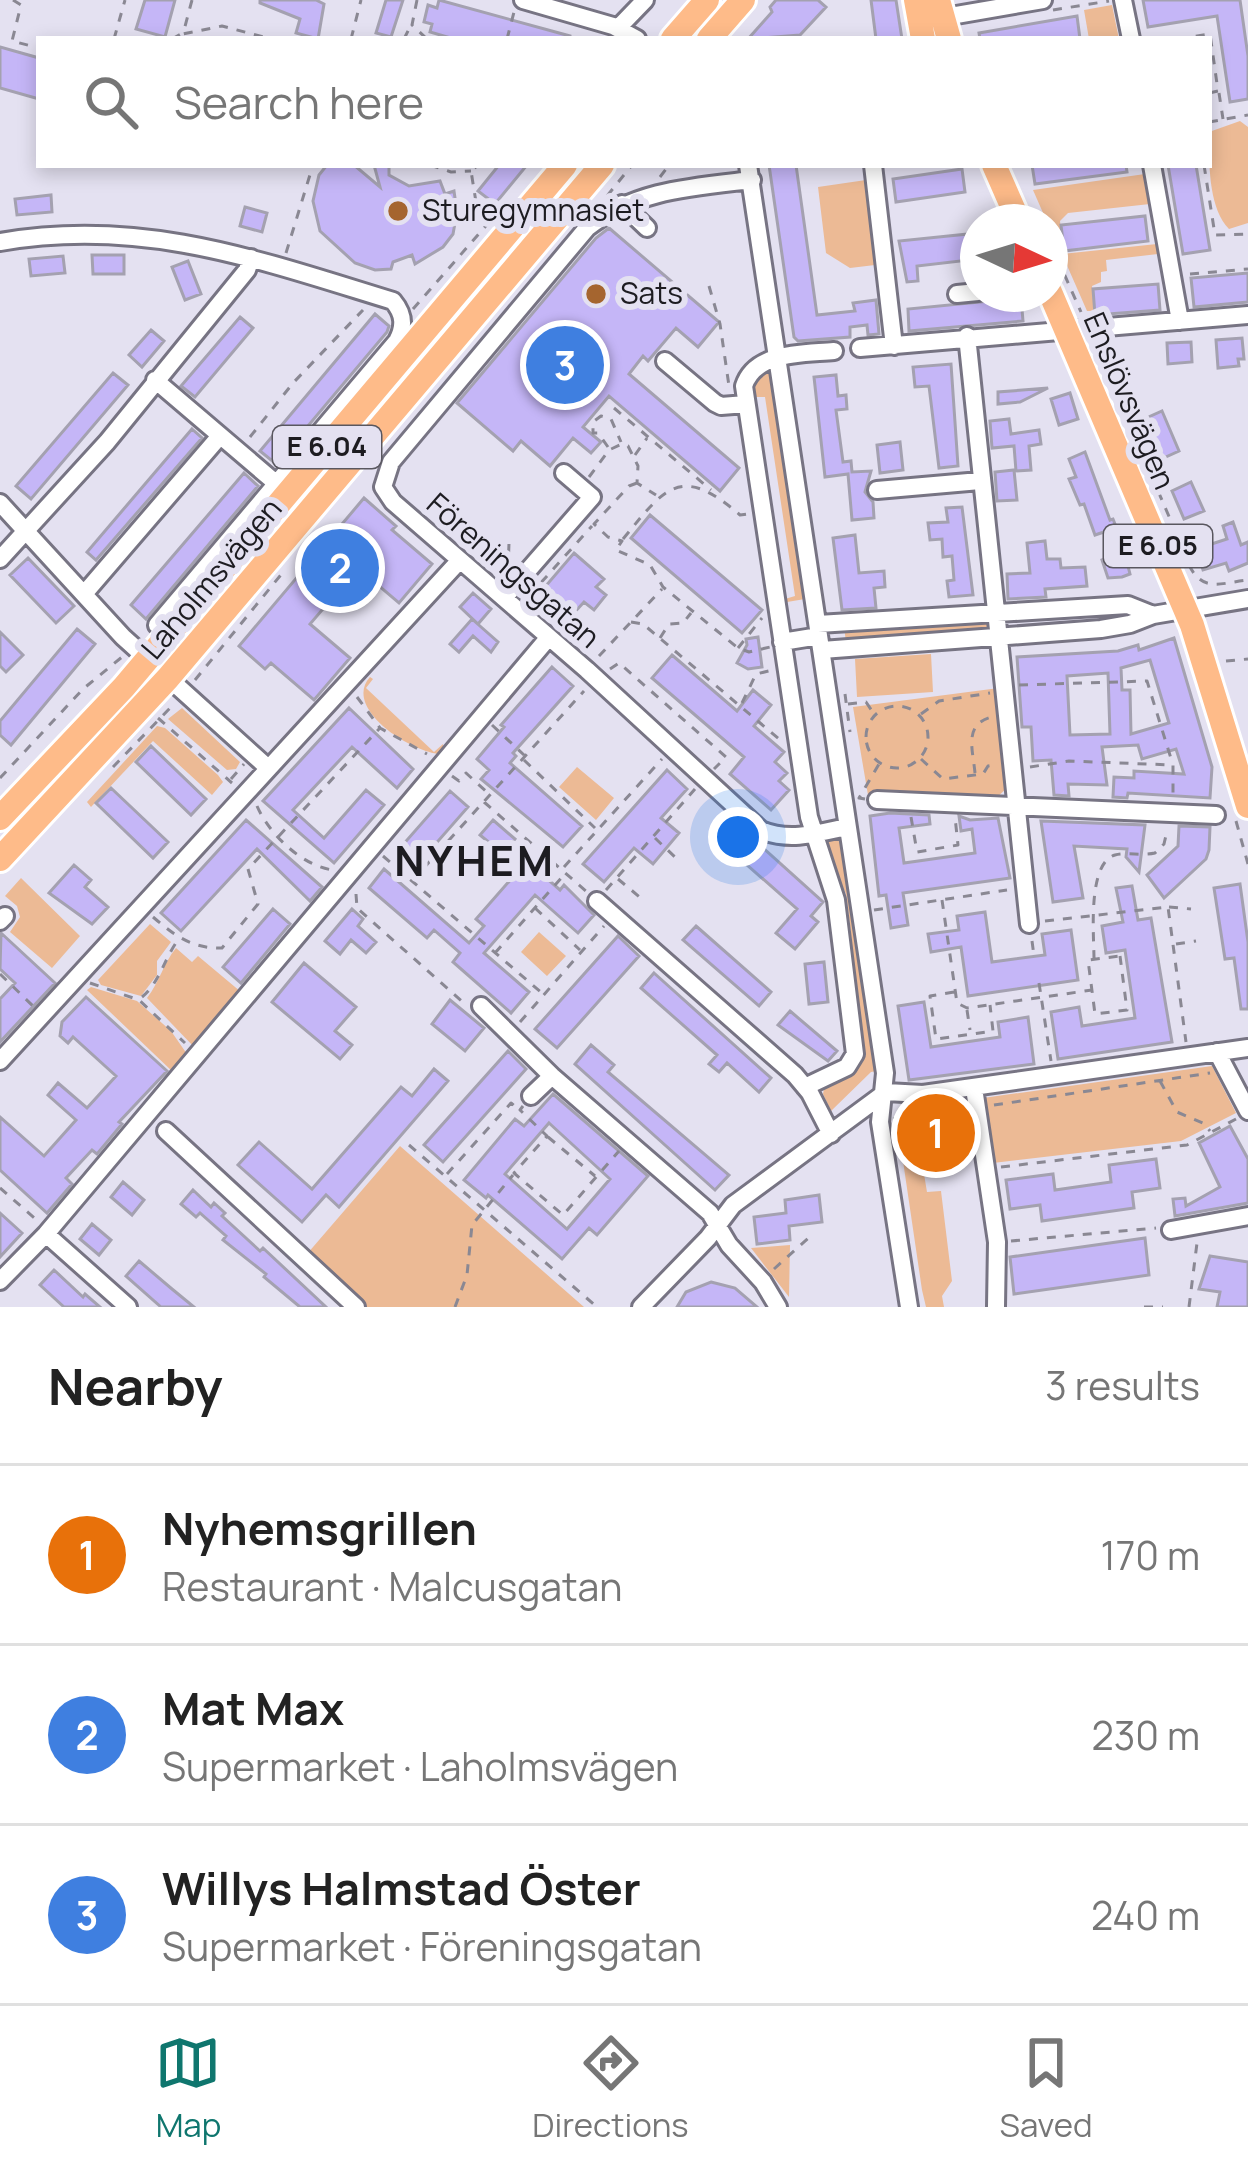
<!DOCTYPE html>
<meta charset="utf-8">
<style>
:root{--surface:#fff;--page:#f2f2f2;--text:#222;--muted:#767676;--line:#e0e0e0;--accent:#0f766e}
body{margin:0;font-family:Manrope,sans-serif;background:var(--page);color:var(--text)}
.compass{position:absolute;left:960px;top:204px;width:108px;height:108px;border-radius:50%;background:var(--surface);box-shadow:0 6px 18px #0003;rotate:94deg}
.you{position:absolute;left:738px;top:837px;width:42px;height:42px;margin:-30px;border:9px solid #fff;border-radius:50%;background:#1a73e8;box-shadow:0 0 0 18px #1a73e833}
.badge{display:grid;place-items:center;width:78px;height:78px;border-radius:50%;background:var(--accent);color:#fff;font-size:39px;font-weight:700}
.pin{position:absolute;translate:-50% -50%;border:6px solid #fff;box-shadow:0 3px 12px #0006}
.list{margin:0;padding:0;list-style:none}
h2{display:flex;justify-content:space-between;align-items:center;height:156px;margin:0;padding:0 48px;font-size:51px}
h2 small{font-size:39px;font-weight:400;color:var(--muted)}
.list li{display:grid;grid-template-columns:78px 1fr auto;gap:36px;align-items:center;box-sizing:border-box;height:180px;padding:0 48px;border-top:3px solid var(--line)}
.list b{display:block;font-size:45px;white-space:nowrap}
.list p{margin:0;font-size:39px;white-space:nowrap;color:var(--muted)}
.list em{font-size:39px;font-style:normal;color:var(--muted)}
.icon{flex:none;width:66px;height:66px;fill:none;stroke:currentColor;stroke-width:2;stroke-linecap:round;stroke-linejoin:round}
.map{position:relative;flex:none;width:1248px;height:1307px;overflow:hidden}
.search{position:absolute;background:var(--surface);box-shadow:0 6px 18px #0003;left:36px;right:36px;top:36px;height:132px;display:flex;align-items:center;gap:30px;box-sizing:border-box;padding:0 42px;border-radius:0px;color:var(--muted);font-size:45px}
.sheet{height:696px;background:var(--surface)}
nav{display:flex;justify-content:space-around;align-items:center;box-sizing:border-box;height:168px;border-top:3px solid var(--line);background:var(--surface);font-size:33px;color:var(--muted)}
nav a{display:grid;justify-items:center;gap:6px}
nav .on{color:var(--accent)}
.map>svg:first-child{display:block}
.green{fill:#ecba95}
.building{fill:#c5b6f7;stroke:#a4a1b0;stroke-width:3;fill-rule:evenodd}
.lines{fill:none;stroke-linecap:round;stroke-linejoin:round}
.minor-casing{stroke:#777483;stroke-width:22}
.highway-casing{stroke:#fff;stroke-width:30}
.path{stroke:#8a8893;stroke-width:3;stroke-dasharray:9 9;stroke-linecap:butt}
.minor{stroke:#fff;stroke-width:16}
.highway{stroke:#febb89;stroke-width:24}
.poi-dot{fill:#a5652f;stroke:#e4e1f1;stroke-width:4.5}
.labels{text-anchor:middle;stroke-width:12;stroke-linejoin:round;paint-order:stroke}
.shield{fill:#e4e1f1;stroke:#59575f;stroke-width:3}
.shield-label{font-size:27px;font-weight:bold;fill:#1d1c21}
.poi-label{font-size:30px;fill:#1d1c21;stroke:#e4e1f1;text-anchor:start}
.street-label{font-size:30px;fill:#1d1c21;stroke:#e4e1f1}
.district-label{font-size:42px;font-weight:bold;letter-spacing:3px;fill:#1d1c21;stroke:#e4e1f1}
</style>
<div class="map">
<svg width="1248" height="1307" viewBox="0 0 1248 1307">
<rect width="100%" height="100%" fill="#e4e1f1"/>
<path class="green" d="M1112 5 1119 39H1089L1084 10Z
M1240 121 1248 127V223L1229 229C1208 207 1209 162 1209 132Z
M1145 174 1150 204 1068 213 1060 221 1063 250 1059 251 1050 222H1047L1033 190Z
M866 180 875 265 850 268 826 253 818 187Z
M563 183 571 192 428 361 423 352Z
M1157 244 1158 254 1106 260 1107 271 1101 272V282L1092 286 1094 311H1087L1062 254Z
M416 358 421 363 248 573 243 567 253 549Z
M771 370 775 374 805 599 787 602 785 599 795 596 765 397H754V382L761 372Z
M991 617 992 632 846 642 844 627Z
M931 654 933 692 857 697 855 659Z
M370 677 373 679 366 688 434 752 443 744 444 754C416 756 341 709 370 677Z
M999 688 1008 787 994 800 868 795 853 707Z
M182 708 240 762 236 769 227 770 168 719Z
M157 726 165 728 218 775 223 782 212 795 153 741 91 807 87 802Z
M577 767 614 798 596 820 559 787Z
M834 837 843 845 877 1071 871 1072 831 1111 823 1094 825 1084 856 1068 862 1055 847 937 851 933 846 894 823 843Z
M21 878 80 936 52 968 10 932 20 917 17 906 5 896Z
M150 924 171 942 157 961V975L141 996 101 985 98 980Z
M539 932 566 956 547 976 521 952Z
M176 948 192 962 198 956 241 992 195 1048 147 998C160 981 163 964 176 948Z
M91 987 137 1001 171 1031 187 1054 174 1073 87 990Z
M1212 1066 1236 1113 1181 1141 993 1163 983 1098Z
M915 1120 927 1192 941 1191 952 1281 942 1296 944 1307H926L922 1290 898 1127Z
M400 1146 584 1307H366L307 1254Z
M790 1245 789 1297 751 1248Z"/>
<path class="building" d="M145 0H175L165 37 136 29Z
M260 0H316L324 4 318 39 296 33 300 19 260 3Z
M386 0H403L391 37 376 33Z
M439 0 570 36V39H454L430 32 432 24 424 22 428 5 437 8Z
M776 0H818L826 7 800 35 748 39 772 12 770 7Z
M871 0H896L902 39H876Z
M1143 0H1240L1248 56V99L1230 102 1217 16 1148 27Z
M1077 16 1080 39H980L979 33Z
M0 47 39 58V99L0 88Z
M327 165H354L380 187 374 165H389V175L409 186 440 181 445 194 454 191 457 212 453 234 443 247 415 264 412 255 393 262 391 269 375 270 355 263 320 231 313 201 319 175Z
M499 165H527L495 204 478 191Z
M769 165H796L817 315 855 311 853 303 876 300 879 334 868 335 867 325 850 327V337L798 341 794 337Z
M1032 165H1126L1127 172 1035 184Z
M1168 165H1196L1210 250 1183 254Z
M962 169 965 192 896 202 893 179Z
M51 195 52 212 17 215 15 199Z
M245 207 267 213 262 232 240 226Z
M1145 216 1148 241 1064 251 1061 225Z
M609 228 719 322 698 347 676 328 648 361 643 356 629 374 739 468 720 491 609 396 583 427 601 442 591 453 573 438 550 466 521 441 513 451 457 403 596 238Z
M978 233V259L917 266 918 281 907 282 899 241Z
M92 255H124V274H93Z
M63 256 65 273 31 276 29 259Z
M188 261 201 294 185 300 172 267Z
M1248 273V302L1194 307 1191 278Z
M1158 284 1160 310 1095 315 1093 289Z
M1021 298 1023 321 909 331 908 309Z
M375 314 389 326 387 332 276 464 260 451Z
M240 317 253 328 195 397 181 386Z
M151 330 164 341 142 367 129 355Z
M1242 338 1244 359H1238L1239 366 1218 368 1216 340Z
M1191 342 1192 362 1168 364 1167 343Z
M951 364 958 466 939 468 929 386 915 387 913 367Z
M113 373 128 385 31 499 16 486Z
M836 375 838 396 846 395 847 409 836 410 843 462 851 461 852 472 871 471 865 492 873 502 874 518 852 520 848 474 825 477 814 377Z
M1048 388 1020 402 998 404V392Z
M1070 393 1078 419 1059 425 1051 399Z
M1162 411 1179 451 1159 460 1142 420Z
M1009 419 1011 434 1039 430 1041 444 1029 446 1031 470 1016 471 1014 446 992 448 990 421Z
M192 429 202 438 96 560 87 552Z
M900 442 903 470 880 473 877 445Z
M1085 452 1110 520 1113 519 1121 539 1130 574 1122 577 1108 578 1102 560 1113 556 1104 532 1095 535 1084 504 1080 505 1069 479 1076 477 1069 459Z
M1014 470 1017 500 997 501 995 472Z
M244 473 258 486 146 619 131 605Z
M1191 482 1204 511 1184 519 1172 491Z
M364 498 396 526 392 530 432 564 399 603 358 568 310 624 350 658 314 700 271 663 265 669 239 646Z
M962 507 973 595 949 597 947 581 954 580 952 556 943 557 942 539 930 540 928 523 948 522 946 508Z
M650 515 762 610 742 633 631 538Z
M1233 522 1241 545 1248 542V563L1229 571 1226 563 1203 570 1196 549 1227 539 1223 526Z
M855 535 859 573 884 571 885 587 874 588 876 608 842 610 833 538Z
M1045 541 1047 559H1060L1061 568 1085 567 1087 586 1045 589 1046 597 1008 599 1007 574 1030 573 1027 543Z
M574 553 604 579 596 587 606 595 594 610 584 602 573 614 544 588Z
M28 558 74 606 56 623 10 575Z
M473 593 491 609 478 624 460 607Z
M472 619 498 642 491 652 473 636 459 652 450 644Z
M77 629 95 644 11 745 0 735V721Z
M0 632 23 655 6 672 0 666Z
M758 637 762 667 748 669 737 663 747 645 746 639Z
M1174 638 1212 767 1210 798 1128 793 1127 798 1113 797 1114 777 1134 778V771L1184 774 1176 749 1142 759 1138 745 1102 747 1107 785 1068 784 1069 796 1054 795 1051 760 1033 761 1031 727H1022L1017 657 1118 651 1138 645 1139 650ZM1150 660 1169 723 1131 734 1130 690H1122L1121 668ZM1108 673 1110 734 1070 735 1067 676Z
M672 655 737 711 753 690 771 705 754 726 784 752 775 762 787 773 779 781 789 790 771 810 730 774 744 757 652 678Z
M552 667 573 686 513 753 516 756 510 763 582 826 563 847 481 779 489 770 477 759 504 727 501 725Z
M349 708 413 769 397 788 352 747 293 810 324 838 366 790 384 805 334 863 263 801Z
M151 746 206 799 191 815 136 762Z
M667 770 687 789 661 818 679 833 653 864 634 848 604 882 583 864Z
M111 788 168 842 153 858 96 803Z
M450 791 468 807 418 864 400 848Z
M890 813 929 815 930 824 899 828 904 863 975 853 972 829 961 831 959 816 970 820 998 818 1010 878 903 893 908 925 891 928 886 895 879 896 870 816Z
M246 820 322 887 310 901 257 849 181 931 161 913Z
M493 820 515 839 503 854 480 835Z
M1041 821 1145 825 1139 872 1126 857 1127 849 1074 846 1083 898 1053 902Z
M1179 826 1210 827 1209 850 1206 859 1164 898 1147 875 1178 846Z
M761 846 823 902 811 916 818 922 795 949 776 933 797 909 746 864Z
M527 861 560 890 564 885 594 915 578 933 535 895 484 953 529 992 511 1013 453 962 460 953 434 930 427 938 369 888 384 869 469 943 484 926 476 919Z
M74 865 91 880 85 887 108 907 92 924 49 893Z
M1240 884 1248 942V1009H1241L1234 958 1225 959 1214 888Z
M1132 886 1138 920 1151 918 1172 1042 1058 1059 1051 1012 1079 1007 1082 1026 1135 1018 1125 950 1106 953 1102 926 1123 922 1116 888Z
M273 909 290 924 241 983 223 967Z
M352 909 363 919 358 926 376 942 366 953 351 940 340 954 325 941Z
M985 912 992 962 1045 955 1042 934 1071 930 1078 980 968 996 961 947 931 952 928 934 959 930 957 916Z
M696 926 771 992 759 1006 683 940Z
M1 933 55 983 0 1042V999L15 983 0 969Z
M618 936 639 956 557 1048 535 1029Z
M824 962 828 1002 809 1004 805 964Z
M304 963 356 1007 335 1031 352 1045 340 1059 272 1002Z
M654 973 771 1078 759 1092 727 1063 719 1072 709 1064 717 1055 641 988Z
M86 997 167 1071 119 1122 122 1124 97 1154 92 1150 66 1178 72 1184 47 1213 0 1170V1117L44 1156 76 1120 48 1095 58 1083 87 1108 116 1076 73 1037 68 1043 60 1036 62 1022Z
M450 1000 484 1028 465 1051 432 1024Z
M924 1002 931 1047 1000 1037 998 1022 1028 1017 1034 1064 909 1080 898 1006Z
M790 1011 837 1051 828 1061 778 1025Z
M591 1045 614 1065 608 1072 729 1175 715 1190 575 1064Z
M508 1051 526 1069 443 1162 424 1145Z
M434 1069 448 1081 339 1207 326 1195 302 1222 238 1165 259 1142 312 1189 401 1087 412 1096Z
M553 1094 648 1176 597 1235 589 1228 562 1259 488 1195 486 1198 464 1180 515 1119 524 1126ZM549 1123 610 1179 567 1229 505 1174Z
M1230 1126 1248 1159V1203L1175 1216 1173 1199 1185 1198 1186 1206 1220 1187 1199 1143Z
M1156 1159 1160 1188 1132 1192 1134 1208 1042 1221 1040 1205 1010 1209 1006 1180 1053 1174 1055 1190 1111 1182 1109 1165Z
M123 1182 144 1200 132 1215 111 1197Z
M193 1190 211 1207 214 1203 225 1213 222 1216 260 1251 263 1248 326 1307H300L264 1277 266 1274 223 1240 226 1236 200 1213 196 1217 181 1204Z
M819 1195 822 1222 789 1226 790 1240 757 1244 754 1217 786 1213 785 1200Z
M0 1213 22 1233 0 1257Z
M92 1224 111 1240 99 1255 80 1239Z
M1145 1238 1149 1275 1014 1294 1010 1257Z
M1210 1256 1248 1262V1307H1217L1220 1292 1199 1289Z
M139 1261 172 1289 194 1307H161L126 1276Z
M54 1270 83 1297 85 1294 100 1307H64L40 1285Z
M711 1282 735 1288 757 1307H677L686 1292Z"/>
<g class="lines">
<g class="minor-casing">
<path id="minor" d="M523 0 613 26 637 39
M1123 0 1131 39
M933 19 1043 0
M618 28 645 0
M748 165 885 1073 880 1122 909 1307
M873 165 894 346
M1152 165 1180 321
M752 180C692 187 635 190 587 228L391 462 383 487 393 502 587 670 761 830C789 842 819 833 847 827
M622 204 647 228
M0 242C142 217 259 260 393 301 404 314 405 326 397 341L157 625
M957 294 978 292
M967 336 1029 924
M860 348 1248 315
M665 361 715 403 721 406 746 404
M155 380 277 484
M877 490 980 481
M0 503 123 637 267 767
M0 559 107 442 247 270 251 258
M84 594 219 437
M504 598 592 497 564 473
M818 624 1128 605 1153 615
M782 642 819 636
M822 650 1101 629 1130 624 1153 615 1248 599
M877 800 1216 815
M597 901 795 1075 810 1093 831 1134
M0 921 5 916
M481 1006 552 1076 710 1213 729 1245 763 1282 778 1307
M1217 1052 1248 1111
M0 1061 460 560
M805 1087 847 1067 855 1054 836 900 809 817 744 386C755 351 804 354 834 351
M974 1088 997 1242 996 1307
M886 1092 923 1094 1248 1048
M531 1096 552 1076
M166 1131 356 1307
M1171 1230 1248 1216
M46 1234 128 1307
M0 1281 46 1234 549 637
M641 1307 708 1238 733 1205 886 1092"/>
</g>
<g class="highway-casing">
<path id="highway" d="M916 0 923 39
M938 0 949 39
M673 39 707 0
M709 39 743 0
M994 165 1019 222
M1050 292 1192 625 1248 806
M0 818 124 687 565 165
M0 859 168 678 602 165"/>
</g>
<path class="path" d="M13 0 21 5 12 41 39 48
M192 0 183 34 222 26 271 39
M417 0 412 25 427 39
M1053 10 1109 1
M114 39 125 0
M172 39 181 34
M351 39 361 0
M404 39 411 25
M507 39 514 12
M1178 39 1210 34 1218 91 1209 93
M1219 93 1223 119
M1209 122 1248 115
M430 165 451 172 471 171
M1204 165 1215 235 1248 234
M660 177 669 165
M607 196 632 165
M476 202 471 171 478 165
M1050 242 1081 312
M286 253 313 165
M1190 274 1248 269
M709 286 720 324 729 386
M413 309 506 203
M1094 343 1190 565
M614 408 711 490
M250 437 293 383 363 310
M608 447 598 433H593V422L601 416 611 419 621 442
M635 455 647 438
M589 477 609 450 622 444 628 446 638 466 637 483 656 495
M637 483 629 486 594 524 608 537 622 541 616 550 650 565 663 587 738 648 749 652 770 647
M623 539C665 488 680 463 740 515L748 514
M1189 565C1203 593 1220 583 1248 580
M508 571 509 543
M529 596 592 526
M631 622 643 624 779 739
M660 638 669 624 683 623 691 613
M738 648 762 618
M599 656 662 589
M1226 661 1248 659
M610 669 619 663 726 757 714 769
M195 680 284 571
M1019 685 1147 681 1173 765
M845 694 850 732
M357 697 380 728 427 754
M742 703 756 674 773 670
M848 704 866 702 874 714
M866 737a31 31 0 1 1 62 0a31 31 0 1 1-62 0Z
M921 714 939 701 990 693
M158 718 232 783
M492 725 524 755
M921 759 943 779 983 774 988 766 994 765
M524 760 595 828
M113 767 173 705
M1030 767 1069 761 1173 765V798
M975 773C973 750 963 724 992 717
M452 776 459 781 466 773 489 794
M0 778 83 689 122 657
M231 779 244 764
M865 799 859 798 879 764
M484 802 587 892
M257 806C269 834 302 866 333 870
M911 817 917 852 958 845 955 817
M1236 821 1248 864
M655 838 677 859
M383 856 543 994
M564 867 662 759
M618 879 642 899
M412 881 584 691
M606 890 695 789
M356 894 357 908 465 1004
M942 900 957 1003 967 1008 1092 990
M1169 907 1191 909
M535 908 580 950
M874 910 1007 890
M153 917C174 935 192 949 222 948L258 904 248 869 380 728
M1045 921 1168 907 1186 1042
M1032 941 1034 956
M1176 944 1196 941
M495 953 564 875
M1120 956 1127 1010 1095 1014 1088 960Z
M1094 959C1094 936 1087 863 1115 855 1127 852 1142 856 1155 853L1164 844 1167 831
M0 974 33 1006
M90 983 139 1000 185 1043
M1039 983 1051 1061
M954 992 930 996 936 1039 993 1031 990 1005
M142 997C160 982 164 959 178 940
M967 1010 970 1030
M520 1022 604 926
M1160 1081 1177 1112 1203 1123 1210 1131
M994 1105 1210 1073
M523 1106 520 1110 547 1136 514 1173 563 1215 619 1151
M893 1119 961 1110
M548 1137 595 1176
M409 1145 597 1307
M1001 1167 1187 1145 1236 1119
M447 1174 511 1103 518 1109
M0 1188 39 1222
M1011 1241 1156 1228
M774 1269 813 1234
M455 1307 467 1275 472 1225 513 1175
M1144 1307H1163
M1189 1307 1197 1243"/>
<use href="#minor" class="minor"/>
<use href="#highway" class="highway"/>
</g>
<g class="poi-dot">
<circle cx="398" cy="211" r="12"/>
<circle cx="596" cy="294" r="12"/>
</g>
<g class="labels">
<g class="shield">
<rect x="273" y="426" width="108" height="42" rx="9"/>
<rect x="1104" y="525" width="108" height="42" rx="9"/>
</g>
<g class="shield-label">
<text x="327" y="456">E 6.04</text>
<text x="1158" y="555">E 6.05</text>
</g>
<g class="poi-label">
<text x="422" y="221">Sturegymnasiet</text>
<text x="620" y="304">Sats</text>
</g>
<g class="street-label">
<text transform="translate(1129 401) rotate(67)" y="10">Enslövsvägen</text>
<text transform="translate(513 571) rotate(41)" y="10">Föreningsgatan</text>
<text transform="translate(212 579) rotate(-50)" y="10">Laholmsvägen</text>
</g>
<g class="district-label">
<text x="475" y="876">NYHEM</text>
</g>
</g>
</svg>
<svg class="compass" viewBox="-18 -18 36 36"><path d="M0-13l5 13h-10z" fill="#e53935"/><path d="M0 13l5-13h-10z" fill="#767676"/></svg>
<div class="you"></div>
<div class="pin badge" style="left:936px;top:1133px;background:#e8710a">1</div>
<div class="pin badge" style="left:340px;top:568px;background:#3f7fe0">2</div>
<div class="pin badge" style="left:565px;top:365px;background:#3f7fe0">3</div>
<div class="search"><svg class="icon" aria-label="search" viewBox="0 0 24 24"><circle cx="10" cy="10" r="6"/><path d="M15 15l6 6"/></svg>Search here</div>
</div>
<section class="sheet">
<h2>Nearby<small>3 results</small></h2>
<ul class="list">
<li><span class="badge" style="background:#e8710a">1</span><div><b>Nyhemsgrillen</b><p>Restaurant · Malcusgatan</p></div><em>170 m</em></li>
<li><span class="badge" style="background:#3f7fe0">2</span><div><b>Mat Max</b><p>Supermarket · Laholmsvägen</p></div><em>230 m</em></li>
<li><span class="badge" style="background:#3f7fe0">3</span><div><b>Willys Halmstad Öster</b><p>Supermarket · Föreningsgatan</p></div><em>240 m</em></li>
</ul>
</section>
<nav>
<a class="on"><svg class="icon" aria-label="map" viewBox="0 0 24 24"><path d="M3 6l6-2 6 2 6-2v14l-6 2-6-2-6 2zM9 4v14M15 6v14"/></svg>Map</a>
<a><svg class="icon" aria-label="directions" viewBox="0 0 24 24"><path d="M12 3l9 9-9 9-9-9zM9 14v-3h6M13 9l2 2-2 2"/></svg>Directions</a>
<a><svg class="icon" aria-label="saved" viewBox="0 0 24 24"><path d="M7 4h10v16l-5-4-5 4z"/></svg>Saved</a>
</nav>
